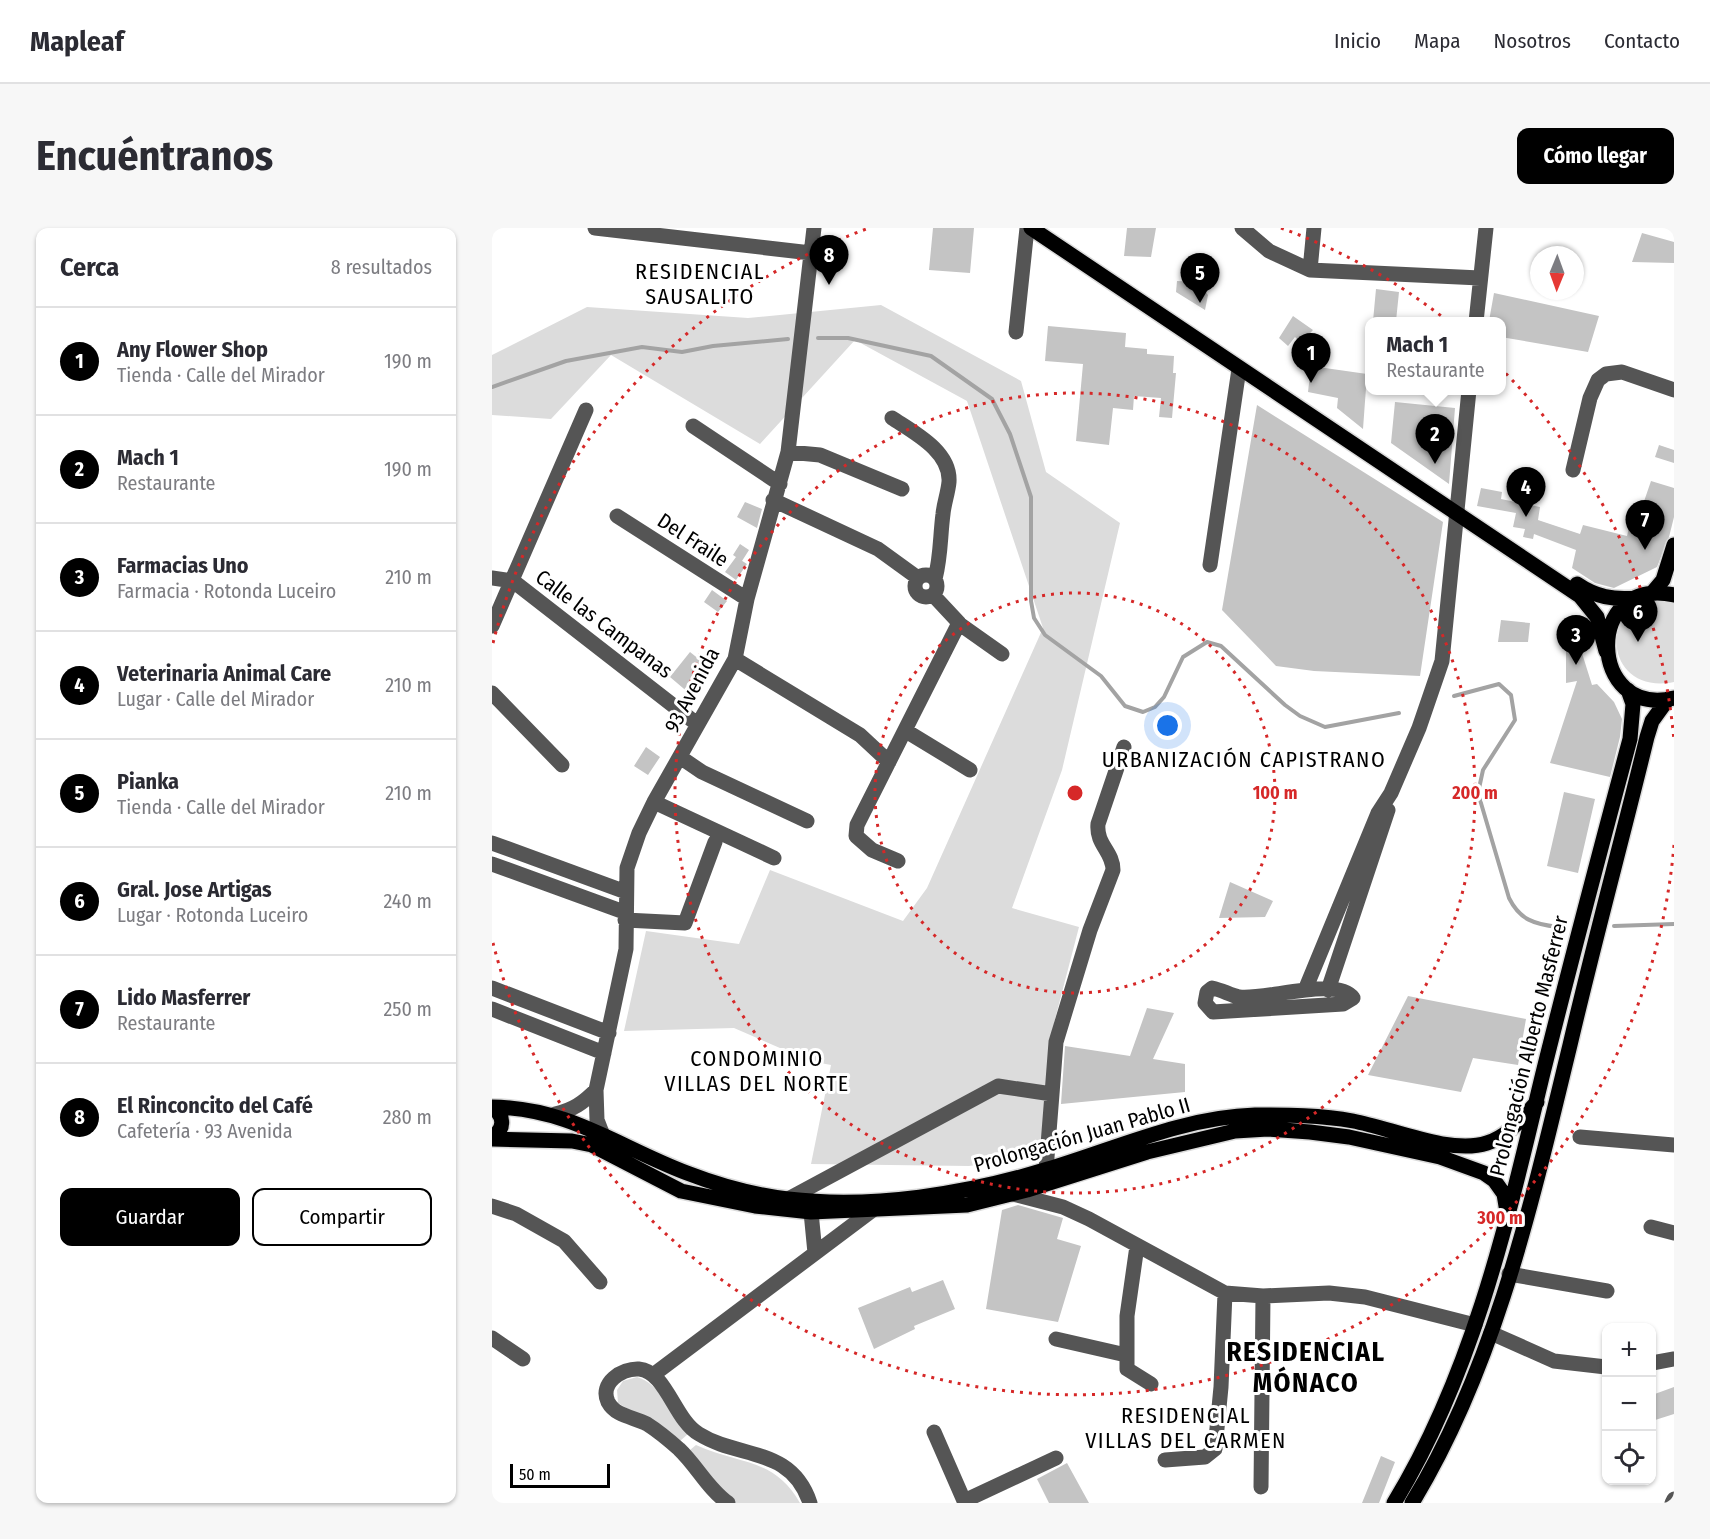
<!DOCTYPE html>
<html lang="es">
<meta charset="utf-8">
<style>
:root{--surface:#fff;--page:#f7f7f7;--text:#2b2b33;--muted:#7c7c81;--line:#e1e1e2;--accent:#000}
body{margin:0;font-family:"Fira Sans Condensed",sans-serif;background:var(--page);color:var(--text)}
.controls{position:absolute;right:18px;bottom:18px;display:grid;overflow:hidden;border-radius:12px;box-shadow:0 2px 4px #0004}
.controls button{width:54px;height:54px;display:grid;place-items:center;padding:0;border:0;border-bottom:2px solid var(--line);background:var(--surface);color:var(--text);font:30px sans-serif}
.compass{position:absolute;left:1038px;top:18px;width:54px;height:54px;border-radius:50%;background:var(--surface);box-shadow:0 2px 4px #0004;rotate:181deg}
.scale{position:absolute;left:18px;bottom:15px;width:100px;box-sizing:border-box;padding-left:6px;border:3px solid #000;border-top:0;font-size:16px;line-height:21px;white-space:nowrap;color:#000;-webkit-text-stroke:4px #fff;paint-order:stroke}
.you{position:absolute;left:676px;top:498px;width:21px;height:21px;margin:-15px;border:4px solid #fff;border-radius:50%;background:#1a73e8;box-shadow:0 0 0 9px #1a73e833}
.badge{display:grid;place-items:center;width:39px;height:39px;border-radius:50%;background:var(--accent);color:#fff;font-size:20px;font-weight:700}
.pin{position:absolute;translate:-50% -50px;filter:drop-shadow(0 2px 3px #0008)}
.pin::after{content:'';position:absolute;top:32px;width:21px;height:18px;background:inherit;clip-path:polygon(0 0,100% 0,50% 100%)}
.popup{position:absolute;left:873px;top:89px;width:141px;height:78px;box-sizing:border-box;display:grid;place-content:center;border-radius:12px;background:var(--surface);filter:drop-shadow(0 2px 4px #0005);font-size:20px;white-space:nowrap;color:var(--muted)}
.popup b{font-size:22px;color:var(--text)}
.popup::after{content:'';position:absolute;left:50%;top:100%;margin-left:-12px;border:12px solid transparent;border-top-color:var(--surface)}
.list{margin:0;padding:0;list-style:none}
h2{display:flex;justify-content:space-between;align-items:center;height:78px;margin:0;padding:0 24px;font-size:26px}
h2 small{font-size:20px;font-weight:400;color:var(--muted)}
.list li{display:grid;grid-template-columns:39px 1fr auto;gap:18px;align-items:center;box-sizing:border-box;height:108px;padding:0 24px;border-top:2px solid var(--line)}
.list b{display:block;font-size:22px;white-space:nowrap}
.list p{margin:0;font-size:20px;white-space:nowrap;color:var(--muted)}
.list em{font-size:20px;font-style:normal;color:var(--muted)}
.actions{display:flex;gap:12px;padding:18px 24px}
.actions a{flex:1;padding:14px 0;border:2px solid var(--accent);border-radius:12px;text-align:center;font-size:21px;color:var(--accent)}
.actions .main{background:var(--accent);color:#fff}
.icon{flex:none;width:33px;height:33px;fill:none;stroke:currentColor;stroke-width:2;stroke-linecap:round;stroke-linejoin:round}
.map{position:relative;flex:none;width:1182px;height:1275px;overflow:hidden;border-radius:12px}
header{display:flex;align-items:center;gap:36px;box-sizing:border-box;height:84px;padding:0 30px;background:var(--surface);border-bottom:2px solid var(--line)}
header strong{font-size:28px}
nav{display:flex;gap:33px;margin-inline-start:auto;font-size:21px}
.intro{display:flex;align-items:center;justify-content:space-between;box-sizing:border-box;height:144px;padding:0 36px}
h1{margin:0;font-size:42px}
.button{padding:15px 27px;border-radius:12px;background:var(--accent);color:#fff;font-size:21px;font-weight:700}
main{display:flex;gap:36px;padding:0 36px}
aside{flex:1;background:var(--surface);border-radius:12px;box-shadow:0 2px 4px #0004}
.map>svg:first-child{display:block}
.green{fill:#dcdcdc}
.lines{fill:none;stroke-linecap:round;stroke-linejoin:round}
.stream{stroke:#a3a3a3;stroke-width:4}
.building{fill:#c4c4c4}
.major-casing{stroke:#dbdbdb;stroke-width:18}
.minor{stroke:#555;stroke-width:15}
.major{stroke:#000;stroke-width:15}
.ring{fill:none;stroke:#d62828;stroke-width:3;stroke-dasharray:3 6}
.labels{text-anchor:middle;stroke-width:6;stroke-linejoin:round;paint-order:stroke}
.street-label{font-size:21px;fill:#000;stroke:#fff}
.neighbourhood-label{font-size:22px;letter-spacing:1.5px;fill:#000;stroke:#fff}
.district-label{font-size:27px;font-weight:bold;letter-spacing:1.5px;fill:#000;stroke:#fff}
.centre{fill:#d62828;stroke:#fff;stroke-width:3}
.ring-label{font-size:18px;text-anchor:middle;font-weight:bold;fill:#d62828;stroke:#fff;stroke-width:6;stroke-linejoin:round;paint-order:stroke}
</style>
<header>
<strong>Mapleaf</strong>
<nav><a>Inicio</a><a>Mapa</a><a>Nosotros</a><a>Contacto</a></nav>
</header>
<div class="intro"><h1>Encuéntranos</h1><a class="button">Cómo llegar</a></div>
<main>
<aside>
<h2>Cerca<small>8 resultados</small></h2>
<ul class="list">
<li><span class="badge">1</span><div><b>Any Flower Shop</b><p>Tienda · Calle del Mirador</p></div><em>190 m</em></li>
<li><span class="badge">2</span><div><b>Mach 1</b><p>Restaurante</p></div><em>190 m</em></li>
<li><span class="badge">3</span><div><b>Farmacias Uno</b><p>Farmacia · Rotonda Luceiro</p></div><em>210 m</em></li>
<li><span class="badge">4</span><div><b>Veterinaria Animal Care</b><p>Lugar · Calle del Mirador</p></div><em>210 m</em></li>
<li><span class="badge">5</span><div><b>Pianka</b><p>Tienda · Calle del Mirador</p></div><em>210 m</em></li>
<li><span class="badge">6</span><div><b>Gral. Jose Artigas</b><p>Lugar · Rotonda Luceiro</p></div><em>240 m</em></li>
<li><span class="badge">7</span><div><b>Lido Masferrer</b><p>Restaurante</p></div><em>250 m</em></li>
<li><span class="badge">8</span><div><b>El Rinconcito del Café</b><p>Cafetería · 93 Avenida</p></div><em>280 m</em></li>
</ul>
<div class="actions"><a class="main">Guardar</a><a>Compartir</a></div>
</aside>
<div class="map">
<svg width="1182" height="1275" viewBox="0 0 1182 1275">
<rect width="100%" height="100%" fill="#fff"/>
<path class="green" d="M389 77 529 153 554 244 628 295 570 542 520 680 587 699 562 795 549 928 477 938 319 936 339 837 318 833 242 800 132 803 154 703 247 716 278 642 411 693 435 660 551 400 475 173 363 112 268 216 119 127 59 191 0 187V127L95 79 256 90Z
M1172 372 1182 375V454C1113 468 1102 375 1172 372Z
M145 1149C168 1155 181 1188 196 1206L188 1213 126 1175 125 1162 131 1153Z
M204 1217C247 1237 282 1229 308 1275H244L215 1248 198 1222Z"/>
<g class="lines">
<path class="stream" d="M326 110H356L439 128 500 171 518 206 539 269V373L542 390 553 407 609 448 633 478 651 484 663 479 672 469 691 429 715 414 729 418 793 477 808 488 833 499 907 485
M0 159 74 133 150 119 190 124 221 118 296 111
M962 468 1007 456 1019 467 1023 492 991 542 986 565 1017 670C1028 692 1042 696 1066 699
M1122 698 1182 696"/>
</g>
<path class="building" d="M441 0H482L478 45 437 42Z
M635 0H664L659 29 632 28Z
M1150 5 1182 14V35L1140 34Z
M685 53 705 54 716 67 713 82 684 64Z
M884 61 907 64 904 93H881Z
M1002 65 1107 88 1096 124 1009 109V93H997Z
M801 88 821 102 809 115 803 109 796 118 787 110Z
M556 98 634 105 633 119 655 121V126L682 128 681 145H684L680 190 667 189 669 170 642 168 641 182 621 180 617 217 584 213 591 136 553 133Z
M819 138 875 146 871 201 845 180 846 170 816 164Z
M903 174 963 180 957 256 899 215Z
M765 177 951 294 928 448 822 443 784 438 730 382Z
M1167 217 1182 222V235L1163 229Z
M1159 253 1182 260V289L1177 309 1165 339 1122 360 1103 355 1080 340 1084 322 1042 306 1041 311 1031 309 1033 301 1021 299 1024 285 985 278 989 260 1010 264 1009 271 1048 279 1046 292 1088 306 1091 297 1135 308 1140 286 1147 288Z
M253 274 270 281 265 300 245 289Z
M248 316 257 322 250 333 241 327Z
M244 329 255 336 244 352 233 344Z
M220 362 235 373 226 384 212 374Z
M1009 392 1038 395 1036 414H1006Z
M1074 422H1089L1100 457 1105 456 1122 474 1130 491 1128 509 1118 549 1058 535 1085 453 1074 455Z
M198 424 218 440 198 466 178 449Z
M154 519 168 529 156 547 142 538Z
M1072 564 1103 571 1086 645 1055 638Z
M738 654 781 673 773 689 727 690Z
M916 768 1034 791 1026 837 981 830 969 864 876 847Z
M655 780 682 785 661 831 693 836V864L569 876 573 818 638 828Z
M526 977 571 990 565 1011 589 1018 566 1094 494 1081 510 982Z
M451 1052 463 1081 422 1098 423 1101 382 1121 366 1080 418 1059 420 1064Z
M1182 1159V1186L1160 1193V1167Z
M889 1228 903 1234 887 1275H870Z
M575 1235 597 1275H557L545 1251Z"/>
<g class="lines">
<g class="major-casing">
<path id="major" d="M539 0 1088 368 1105 389 1114 423
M1085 356C1104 369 1121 372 1144 370
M1160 365 1171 352 1182 317
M1182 367C1091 347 1096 491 1182 470
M0 879C78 880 126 919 195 945 226 957 263 967 296 971 381 981 475 966 556 941 623 921 692 889 763 887 795 887 829 887 861 893 899 900 958 927 995 915 1017 908 1030 890 1045 874
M0 909C13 901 13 888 0 879
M0 911 80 913 100 917 189 963 263 978 319 984 475 977 535 962 655 924 743 903 776 901 818 904 857 909 948 929 992 945 1002 952 1012 966 1016 990
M902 1275C981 1145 1015 995 1050 849 1078 736 1108 623 1138 511L1141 476 1136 462
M920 1275C1004 1137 1040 973 1078 817 1102 714 1130 612 1155 509L1160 493 1176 471"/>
</g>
<path class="minor" d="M103 0 319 25
M750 0 777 23 818 42 988 50
M818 42 822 0
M984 94 994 0
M524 104 535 0
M400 190C421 204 459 223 457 254 456 265 452 275 451 286 448 309 449 328 443 351
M201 198 288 256
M296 224 328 227 410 261
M1081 242 1098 170 1106 152 1114 146 1130 144 1182 162
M281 272 386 321 426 350
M125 288 255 371
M718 337 747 141
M423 358a11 11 0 1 1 22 0a11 11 0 1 1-22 0Z
M0 350 21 353
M21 353 205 496
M441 367 469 397 510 426
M0 398 94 182
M243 431 368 507 397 534
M0 465 70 537
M414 503 478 542
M188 529 210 544 315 593
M162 574 282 630
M0 615 134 664
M406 633 380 622 364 608 365 597 467 395
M0 636 132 684
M133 692 193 695 223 614
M0 760 117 805
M720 760C730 762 738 767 747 769 771 773 845 748 861 770L851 776 721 784 713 775 715 764Z
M813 762 886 585 899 565 927 500 950 433 977 162
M836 762 896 582
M0 781 112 825
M63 886C81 882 91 875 104 862
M110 905 105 892 104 862 134 721 135 640 147 605 162 574 243 431 255 371 296 224 322 0
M1088 909 1182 917
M554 942 560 866
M521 966 571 979 597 991 733 1065 771 1068 837 1065 873 1069 983 1097
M296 971 506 858 560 866 564 814 598 702 621 642C621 623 604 617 606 596L632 519
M0 978 24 986 72 1013 108 1054
M319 984 323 1025
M1159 999 1182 1005
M645 1018 635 1088V1141L659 1156
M1017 1046 1115 1063
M999 1105 1062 1133 1114 1139
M0 1110 31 1131
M564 1111 634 1127
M1160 1135 1182 1131
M161 1147 382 981
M442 1204 473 1275
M673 1232 713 1229 723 1221 729 1159 733 1065
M769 1259 771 1068
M472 1273 564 1230
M236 1275C216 1261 205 1238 187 1221 178 1213 166 1203 155 1196 143 1189 124 1189 116 1174 107 1155 130 1140 147 1141 174 1143 183 1193 207 1206 247 1231 299 1218 318 1275
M1180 1275 1182 1271"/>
<use href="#major" class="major"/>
</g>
<g class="ring">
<circle cx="583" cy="565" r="200"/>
<circle cx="583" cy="565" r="400"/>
<path d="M1182 617A601 601 0 0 1 1 715M1 415A601 601 0 0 1 377 0M789 0A601 601 0 0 1 1182 513"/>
</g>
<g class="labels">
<g class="street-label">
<text transform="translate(201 312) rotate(33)" y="7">Del Fraile</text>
<text transform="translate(112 396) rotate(37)" y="7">Calle las Campanas</text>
<text transform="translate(200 462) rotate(-62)" y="7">93 Avenida</text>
<text transform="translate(1037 818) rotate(-76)" y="7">Prolongación Alberto Masferrer</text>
<text transform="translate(590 907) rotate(-16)" y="7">Prolongación Juan Pablo II</text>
</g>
<g class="neighbourhood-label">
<text x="208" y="51">RESIDENCIAL<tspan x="208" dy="25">SAUSALITO</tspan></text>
<text x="752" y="539">URBANIZACIÓN CAPISTRANO</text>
<text x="265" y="838">CONDOMINIO<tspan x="265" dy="25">VILLAS DEL NORTE</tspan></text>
<text x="694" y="1195">RESIDENCIAL<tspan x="694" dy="25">VILLAS DEL CARMEN</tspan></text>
</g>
<g class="district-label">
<text x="814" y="1133">RESIDENCIAL<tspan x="814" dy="31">MÓNACO</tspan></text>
</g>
</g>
<circle cx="583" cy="565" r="9" class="centre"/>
<g class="ring-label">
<text x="783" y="571">100 m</text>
<text x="983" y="571">200 m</text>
<text x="1008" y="996">300 m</text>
</g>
</svg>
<div class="controls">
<button>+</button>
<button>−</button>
<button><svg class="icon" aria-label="locate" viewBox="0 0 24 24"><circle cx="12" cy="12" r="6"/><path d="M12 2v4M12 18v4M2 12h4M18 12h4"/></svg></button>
</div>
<svg class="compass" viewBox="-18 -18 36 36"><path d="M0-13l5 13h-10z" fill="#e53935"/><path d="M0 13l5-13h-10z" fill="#7c7c81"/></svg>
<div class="scale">50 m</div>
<div class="you"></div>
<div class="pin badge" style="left:819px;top:155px">1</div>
<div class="pin badge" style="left:943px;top:236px">2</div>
<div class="popup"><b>Mach 1</b>Restaurante</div>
<div class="pin badge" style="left:1084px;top:437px">3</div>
<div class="pin badge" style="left:1034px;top:289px">4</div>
<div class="pin badge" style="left:708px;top:75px">5</div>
<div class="pin badge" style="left:1146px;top:414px">6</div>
<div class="pin badge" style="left:1153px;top:322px">7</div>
<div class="pin badge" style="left:337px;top:57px">8</div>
</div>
</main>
